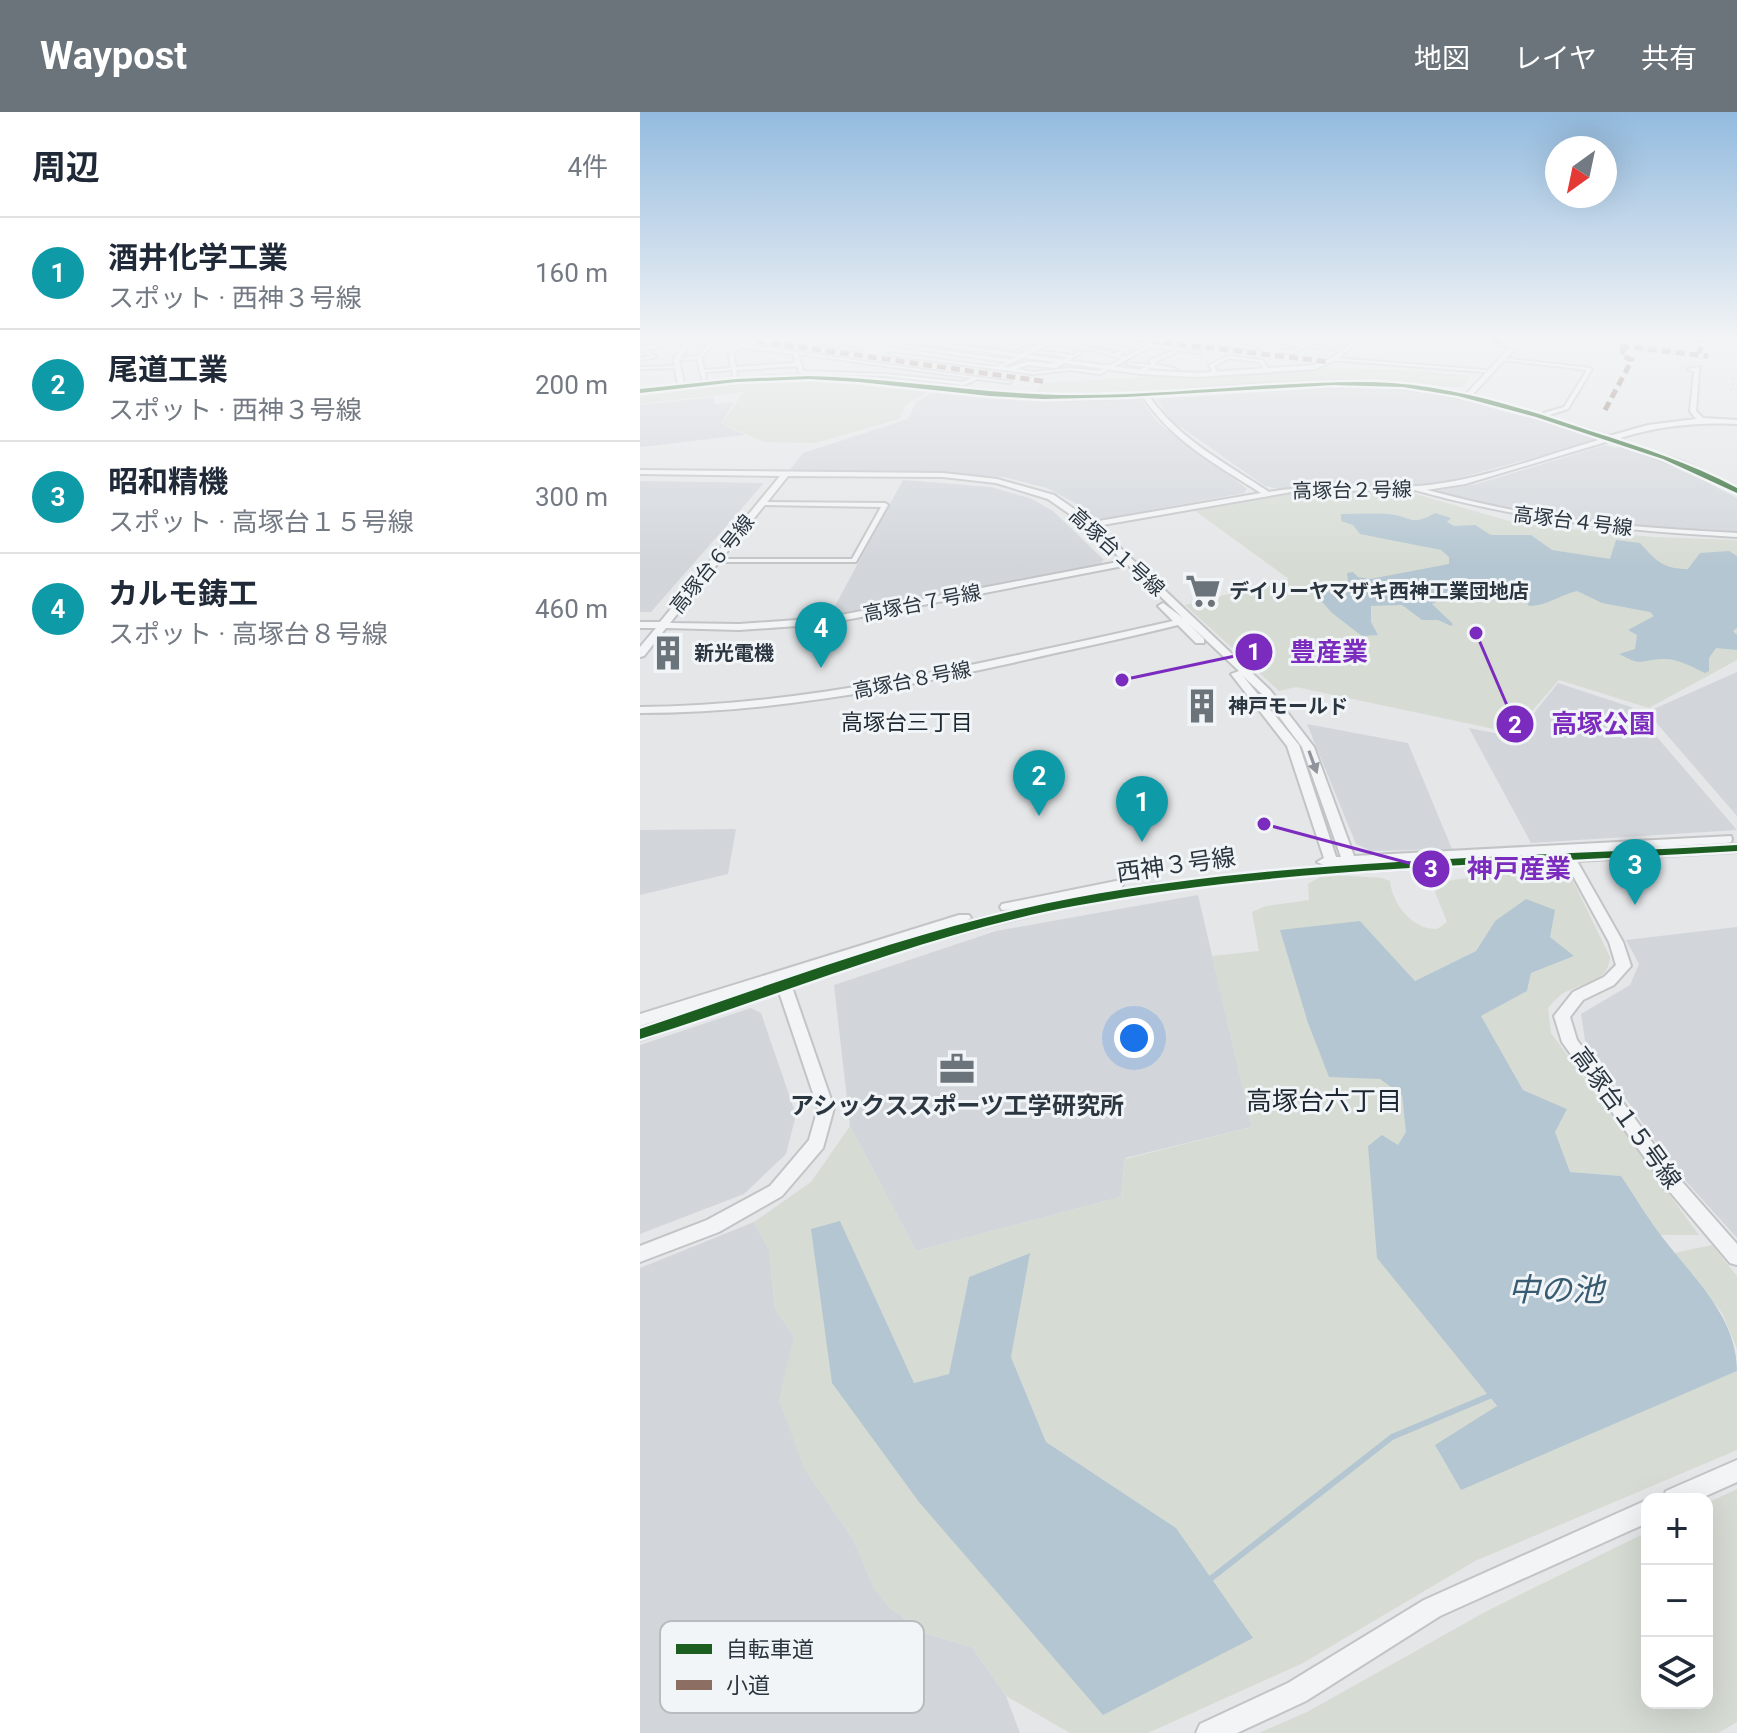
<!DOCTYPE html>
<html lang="ja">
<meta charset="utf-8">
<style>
:root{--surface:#fff;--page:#f2f2f3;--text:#1f2937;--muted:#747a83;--line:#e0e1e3;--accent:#6c747b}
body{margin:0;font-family:Roboto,"Noto Sans JP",sans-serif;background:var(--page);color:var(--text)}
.controls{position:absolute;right:24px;bottom:24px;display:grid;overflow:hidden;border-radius:16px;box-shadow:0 8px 32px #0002}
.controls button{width:72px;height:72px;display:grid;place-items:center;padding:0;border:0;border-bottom:2px solid var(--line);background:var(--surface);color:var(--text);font:40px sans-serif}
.compass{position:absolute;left:905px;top:24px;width:72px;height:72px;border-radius:50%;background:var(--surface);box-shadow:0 8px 32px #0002;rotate:213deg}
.you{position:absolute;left:494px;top:926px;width:28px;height:28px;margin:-20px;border:6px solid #fff;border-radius:50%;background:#1a73e8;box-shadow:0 0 0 12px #1a73e833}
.badge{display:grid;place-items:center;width:52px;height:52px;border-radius:50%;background:var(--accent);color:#fff;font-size:26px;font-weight:700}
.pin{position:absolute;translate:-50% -66px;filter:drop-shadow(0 2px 4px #0008)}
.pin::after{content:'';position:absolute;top:42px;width:28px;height:24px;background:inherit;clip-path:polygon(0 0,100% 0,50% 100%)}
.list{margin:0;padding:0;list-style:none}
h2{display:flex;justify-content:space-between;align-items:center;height:104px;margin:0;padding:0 32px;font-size:34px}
h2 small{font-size:26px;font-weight:400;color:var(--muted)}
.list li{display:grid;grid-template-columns:52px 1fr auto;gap:24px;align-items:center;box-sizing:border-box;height:112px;padding:0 32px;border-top:2px solid var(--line)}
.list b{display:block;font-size:30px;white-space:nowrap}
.list p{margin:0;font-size:26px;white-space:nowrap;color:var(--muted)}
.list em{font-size:26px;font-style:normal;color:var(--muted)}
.icon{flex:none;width:44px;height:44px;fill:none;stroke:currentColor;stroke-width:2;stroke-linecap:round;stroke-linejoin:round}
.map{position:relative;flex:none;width:1097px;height:1621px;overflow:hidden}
header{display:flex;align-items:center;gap:48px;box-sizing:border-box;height:112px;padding:0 40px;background:var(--accent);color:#fff}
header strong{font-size:38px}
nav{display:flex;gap:44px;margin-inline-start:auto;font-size:28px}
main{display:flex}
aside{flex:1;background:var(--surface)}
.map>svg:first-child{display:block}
.built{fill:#d2d6db}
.green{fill:#d6dcd4;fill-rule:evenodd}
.water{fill:#b4c6d1}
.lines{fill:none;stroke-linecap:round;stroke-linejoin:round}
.stream{stroke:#b4c6d1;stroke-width:6}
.minor-casing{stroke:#c2c4c6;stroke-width:4}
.tertiary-casing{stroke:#c2c4c6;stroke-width:4}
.minor{fill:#f3f4f5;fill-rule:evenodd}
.tertiary{fill:#f3f4f5;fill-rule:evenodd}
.rail{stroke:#ccced0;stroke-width:2;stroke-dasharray:2 4;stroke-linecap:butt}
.quiet{stroke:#8d6e63;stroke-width:5;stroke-dasharray:9 5;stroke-linecap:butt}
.cycleway-casing{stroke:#f2f5f7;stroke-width:5}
.cycleway{fill:#1b5e20;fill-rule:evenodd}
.oneway{fill:#8f959a}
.labels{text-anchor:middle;stroke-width:6;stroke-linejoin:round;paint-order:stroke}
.far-street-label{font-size:20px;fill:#2b3640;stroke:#f2f5f7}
.far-poi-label{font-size:20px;font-weight:bold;fill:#2b3640;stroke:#f2f5f7;text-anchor:start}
.far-neighbourhood-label{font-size:22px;fill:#1d2731;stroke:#f2f5f7}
.street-label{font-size:24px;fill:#2b3640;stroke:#f2f5f7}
.poi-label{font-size:24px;font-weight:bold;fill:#2b3640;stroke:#f2f5f7}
.neighbourhood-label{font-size:26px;fill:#1d2731;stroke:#f2f5f7}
.near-water-label{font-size:32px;font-style:italic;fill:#385b72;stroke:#f2f5f7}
.key{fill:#f2f5f7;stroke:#b6bcc0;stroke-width:2}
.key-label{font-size:22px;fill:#2b3640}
.leader{fill:none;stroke:#7b2cbf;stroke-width:3}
.callout-dot{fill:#7b2cbf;stroke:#f2f5f7;stroke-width:3}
.mark-label{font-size:24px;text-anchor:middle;font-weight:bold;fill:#fff}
.callout-label{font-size:26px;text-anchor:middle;font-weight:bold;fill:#7b2cbf;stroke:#f2f5f7;stroke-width:6;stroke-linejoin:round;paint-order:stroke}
</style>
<header>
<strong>Waypost</strong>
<nav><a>地図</a><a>レイヤ</a><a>共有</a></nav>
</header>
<main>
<aside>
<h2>周辺<small>4件</small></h2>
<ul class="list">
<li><span class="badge" style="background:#0f9aa8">1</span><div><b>酒井化学工業</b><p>スポット · 西神３号線</p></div><em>160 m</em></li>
<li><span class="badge" style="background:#0f9aa8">2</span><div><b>尾道工業</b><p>スポット · 西神３号線</p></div><em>200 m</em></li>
<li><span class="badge" style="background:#0f9aa8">3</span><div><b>昭和精機</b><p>スポット · 高塚台１５号線</p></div><em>300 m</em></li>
<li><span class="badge" style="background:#0f9aa8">4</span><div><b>カルモ鋳工</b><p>スポット · 高塚台８号線</p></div><em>460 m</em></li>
</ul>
</aside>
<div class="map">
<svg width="1097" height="1621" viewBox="0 0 1097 1621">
<rect width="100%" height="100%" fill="#e4e6e8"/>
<path class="built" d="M707 274 779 277 820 283 965 327 795 372 635 376 625 374 532 309 516 287Z
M296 278 401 288 501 287 517 310 607 377 604 381 462 407 451 405 435 391 407 376 364 365 149 359 163 341 268 307 276 290Z
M73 285 75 292 94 290 81 311 105 323 0 335V293Z
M965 333 975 336 981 334 1038 355 1097 386V423L982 417 891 407 783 381 837 372Z
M263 368 351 375 392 387 413 399 464 448 460 452 189 505Z
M0 369 124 371 11 500H0Z
M1097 560V704L1007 600Z
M918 571 991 595 1097 718 891 731 829 616 875 625Z
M667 612 768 631 812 737 731 739 716 732Z
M96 717 88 762 0 783V718Z
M558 783 612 1015 485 1046 481 1085 276 1139 210 1014 194 873 356 819Z
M1097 815V1126L1034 1056 945 928 941 902 990 873 999 852 986 828Z
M111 896 121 901 156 1003 146 1042 104 1082 0 1122V933Z
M114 1110 129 1138 135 1197 154 1224 151 1242 164 1356 213 1427 235 1478 249 1495 285 1521 332 1535 366 1584 380 1621H0V1156Z"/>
<path class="green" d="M681 256 768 258 830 264 823 275H813C674 257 534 286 395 282L402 271 524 264 558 266Z
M147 268 237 271 291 278 266 293 259 307 175 331 124 330 82 311 104 280 0 292V281Z
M698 379 769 380 869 409 919 416 1014 425 1097 428V548L1009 596 919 568 873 621 656 575 639 579 545 493 649 467 554 398 644 382Z
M859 753 920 757 932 767 970 845C968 872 942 870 922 882 917 886 912 891 908 896L911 921 1059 1123H1020L981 1064 930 1060 915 1020 926 997 883 978 840 903 887 879 891 861 933 844 910 825 855 809 836 839 775 869 720 809 740 967 762 983 767 1020 758 1034 742 1023 841 1273 857 1295 821 1377 1097 1259V1338L835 1449 663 1551 508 1621H430L366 1584 332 1535 285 1521 249 1495 235 1478 213 1427 164 1356 139 1288 154 1224 135 1197 129 1139 114 1110 171 1070 210 1014 276 1139 481 1085 485 1047 612 1015 572 844 619 839 612 800 626 794 669 788 668 772 680 765 696 763 742 766 750 769C752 791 772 818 797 817L807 810 795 780 801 770 833 765ZM200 1110 273 1272 309 1262 329 1165 389 1141 371 1245 406 1330 536 1416 192 1271Z
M1072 1133 1097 1164V1237L1082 1201 1034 1141Z
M1097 1377V1610L1078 1621H619L669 1599 845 1500 1007 1420V1591H1067V1391Z"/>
<path class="water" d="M795 401 811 406 807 410 814 414 835 413 851 423H891L912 438 970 447 976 428 1000 431C1016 449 1023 457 1048 457L1060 441 1089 439 1097 444V516L1093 519 1097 523V538L1076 536 1069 546V559L1065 561C1052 555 1038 546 1022 547 999 548 1003 555 979 542L995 537 997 523 988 518 1014 504 1010 500 962 491 937 479C917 484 910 493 889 494 870 461 818 477 792 492L813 512 811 514 798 508H782L762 493 731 494V510L738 523 722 524 692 501 675 482 688 480 708 468 707 461 713 460 718 465 730 467 809 452V445L801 438 720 422 713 413 701 409V402C716 402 732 401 747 402 770 403 770 416 795 401Z
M886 787 915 798 910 825 934 844 891 861 887 879 841 904 883 978 927 997 915 1020 930 1060 981 1064C995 1084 1008 1107 1023 1126 1054 1167 1097 1205 1097 1259L821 1378 795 1333 857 1294 737 1146 728 1034 742 1023 758 1033 766 1020 762 983 740 967 689 965 668 911 640 818 720 809 775 869 836 839 855 809Z
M200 1109 274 1271 309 1262 329 1165 390 1141 371 1245 406 1330 536 1416 613 1526 463 1603 279 1390 192 1271 171 1117Z"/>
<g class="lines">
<path class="stream" d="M569 1468 752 1325 854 1282"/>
<g class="minor-casing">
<path id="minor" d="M19 227H24L32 232 7 238 17 245 0 248V246L11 244 0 238V235L26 231Z
M97 227 101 232 371 270 369 271 337 267 324 273 244 264 161 261 159 260 157 254 96 258 97 264 95 265 93 264 92 258 65 260 66 267 64 268 62 267 57 247 36 248 34 247 58 244 69 232H56L54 230ZM95 230 98 233 89 243 91 256 64 258 61 245 74 231ZM101 235 153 242 156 251 96 255 93 243ZM158 242 332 266 323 270 244 262 163 259Z
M159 227H168L221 238 219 239Z
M211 227H222L371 248 384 243V245L362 255C373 257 379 250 389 250 410 250 408 256 429 245L398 241 400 239 433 243 439 239 443 240 416 256 387 253 376 257 393 260 430 256 459 259 482 247 454 238 391 230 376 237 302 227 375 235 387 229 376 227C408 227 443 232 474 242L481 238 454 233 456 231 488 236V238L478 243 485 245 518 227H523L513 233 561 240 559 241 510 235 460 262 430 258 393 262 251 243 249 241 356 255 366 250Z
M568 227H573L570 229 613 235 624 227H628L708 238 706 239 665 234 652 242 640 239 642 238 651 239 660 234 627 229 614 237 564 231Z
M533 239 537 240 515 250 516 252 515 253 534 256 536 258 511 256 501 261 499 259 505 255 486 252 488 251 509 253 511 252 510 248Z
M588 244 622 248 631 260 627 261 619 250 589 246 574 254 578 262 574 263 569 253Z
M694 246 845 258 847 259 845 260 692 248Z
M862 246 950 256 952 257 928 297 906 304 904 301 924 295 947 258 864 248Z
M39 254 37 256 0 257V255Z
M1060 255 1059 260 1057 261 1047 257Z
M773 374C813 385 853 395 894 402 961 413 1029 417 1097 421V425C984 419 880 408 771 377V375Z
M119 390 245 391 248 393 216 450H73L72 449 75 447H212L241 395 121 393 119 392Z"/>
</g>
<g class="tertiary-casing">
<path id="tertiary" d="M49 227H55L39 247 44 272C94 267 144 261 195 264 278 269 359 284 442 283 568 282 700 253 826 282L870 235 812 227 873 232 878 227H884L832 283 969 324 1008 313 1056 307 1050 299 1054 260 1059 259 1056 299 1063 306 1097 308V312C1055 310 1017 314 977 327L1046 351 1097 376V381L1041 355 969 329 825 372 786 378 657 379 457 414 630 578 674 635 714 744 1091 724 1092 727 1091 730 1086 731 805 747 1097 732V740L937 749 983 830 991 854 974 873 943 888 930 905 937 928 1037 1064 1097 1132V1153L1090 1151 1025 1074 922 930 914 904 933 880 964 865 976 853 969 830 925 749C760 757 593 763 431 795 336 814 244 843 152 875L194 996 183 1036 142 1084 79 1120 0 1150V1134L67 1108 130 1074 169 1028 178 996 139 880 0 928V916L111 879 0 914V902L319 803H329L331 806 323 811 379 797 362 798 360 795 362 792 367 791 476 769 481 770 483 773 481 776 439 785 516 772 686 754 677 750 684 746 647 634 591 562 599 559 548 511 564 527V531H556L538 513C483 527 427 538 372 551 249 578 127 601 0 601V595C127 594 249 571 373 544 426 533 480 521 533 509L518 494 523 491 543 506 488 453 185 512 99 518 26 516 4 544 0 545V535L16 516H0V510H20L140 364 0 362V358L303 361 357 367 414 383 453 410 621 381C577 353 532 329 503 285 453 288 402 288 351 284 299 280 247 271 194 268 129 265 64 274 0 281V277L38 273 33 247ZM735 274C814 279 887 302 962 327 906 343 848 366 789 373 736 379 682 370 629 380 586 351 539 328 509 284L652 275ZM148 364 303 365 356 371 408 387 444 412 443 416H449L483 449 185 506 99 512 30 511ZM603 564 622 582 662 635 701 745H696L659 633Z
M252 227H267L380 242 412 227H419L387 243 501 258 557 261 674 253 692 246 717 227H723L696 248 675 257 557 265 501 262Z
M1097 1348V1370L1059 1387H1023L1026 1379Z
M1007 1388V1411L800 1504 666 1589 597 1621H556L560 1612 648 1571 784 1488Z"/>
</g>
<use href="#minor" class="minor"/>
<use href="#tertiary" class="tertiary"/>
<path class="rail" d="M1091 279 1094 263"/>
<path class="quiet" d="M103 227 408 270
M496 227 690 250
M838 227 864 230
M1055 227 1063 229 1059 241
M1073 230 1075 227
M980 234 1068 244
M965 298 992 248 981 243 988 230"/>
<g class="cycleway-casing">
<path id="cycleway" d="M169 264C260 266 349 284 441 283 538 283 635 269 732 270 807 272 880 295 950 319 1001 335 1050 351 1097 376V381L1023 347 896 305 818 284 763 275 693 273 486 285 403 287 350 284 219 270 169 267 96 270 0 281V277L96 267Z
M1097 733V739C876 753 652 753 434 794 284 822 145 882 0 927V917C143 869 285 814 434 786 652 746 876 746 1097 733Z"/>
</g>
<use href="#cycleway" class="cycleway"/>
</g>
<defs><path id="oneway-solid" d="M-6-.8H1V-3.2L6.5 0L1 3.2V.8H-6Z" transform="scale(2)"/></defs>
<use class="oneway" href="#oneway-solid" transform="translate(673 650) rotate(70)"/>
<linearGradient id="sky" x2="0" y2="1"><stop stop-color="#93bbdf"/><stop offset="0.5" stop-color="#f3f4f5"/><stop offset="1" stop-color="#f3f4f5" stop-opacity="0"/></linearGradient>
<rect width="1097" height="454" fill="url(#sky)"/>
<defs>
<g id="supermarket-bare" transform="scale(2.76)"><path d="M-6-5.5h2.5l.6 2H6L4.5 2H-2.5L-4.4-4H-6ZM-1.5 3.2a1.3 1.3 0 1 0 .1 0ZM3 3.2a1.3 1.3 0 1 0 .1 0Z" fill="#6c747b" stroke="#f2f5f7" stroke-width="2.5" paint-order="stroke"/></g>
<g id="building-bare" transform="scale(2.76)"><path d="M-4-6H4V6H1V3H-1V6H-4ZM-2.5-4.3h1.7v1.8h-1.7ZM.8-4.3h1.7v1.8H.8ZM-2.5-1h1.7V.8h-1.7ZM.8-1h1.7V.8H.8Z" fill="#6c747b" stroke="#f2f5f7" stroke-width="2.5" paint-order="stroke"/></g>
<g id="office-bare" transform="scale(2.76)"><path d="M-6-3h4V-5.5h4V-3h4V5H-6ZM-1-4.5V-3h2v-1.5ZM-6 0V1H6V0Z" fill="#6c747b" stroke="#f2f5f7" stroke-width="2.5" paint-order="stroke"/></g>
</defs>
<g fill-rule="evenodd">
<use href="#supermarket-bare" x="563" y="479"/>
<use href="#building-bare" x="28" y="541"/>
<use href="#building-bare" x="562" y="594"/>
<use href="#office-bare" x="317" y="957"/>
</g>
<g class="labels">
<g class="far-street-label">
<text transform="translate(712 378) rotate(-1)" y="7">高塚台２号線</text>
<text transform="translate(933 409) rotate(7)" y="7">高塚台４号線</text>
<text transform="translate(477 440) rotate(42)" y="7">高塚台１号線</text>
<text transform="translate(72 452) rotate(-51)" y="7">高塚台６号線</text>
<text transform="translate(282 491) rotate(-11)" y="7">高塚台７号線</text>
<text transform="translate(272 568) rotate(-11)" y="7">高塚台８号線</text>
</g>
<g class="far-poi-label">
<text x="589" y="486">デイリーヤマザキ西神工業団地店</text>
<text x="54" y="548">新光電機</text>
<text x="588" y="601">神戸モールド</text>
</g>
<g class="far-neighbourhood-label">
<text x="267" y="618">高塚台三丁目</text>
</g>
<g class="street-label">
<text transform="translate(536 753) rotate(-8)" y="8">西神３号線</text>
<text transform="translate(986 1006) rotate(54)" y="8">高塚台１５号線</text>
</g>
<g class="poi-label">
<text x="317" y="1002">アシックススポーツ工学研究所</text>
</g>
<g class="neighbourhood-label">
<text x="684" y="998">高塚台六丁目</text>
</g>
<g class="near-water-label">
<text x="916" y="1189">中の池</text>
</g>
</g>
<rect x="20" y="1509" width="264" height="92" rx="12" class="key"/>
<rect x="36" y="1532" width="36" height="10" fill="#1b5e20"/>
<rect x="36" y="1568" width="36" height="10" fill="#8d6e63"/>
<g class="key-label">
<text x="86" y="1545">自転車道</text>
<text x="86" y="1581">小道</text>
</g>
<path class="leader" d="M482 568L614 540M836 521L875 612M624 712L791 757"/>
<g class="callout-dot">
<circle cx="482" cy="568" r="8"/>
<circle cx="836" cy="521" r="8"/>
<circle cx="624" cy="712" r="8"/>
<circle cx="614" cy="540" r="20"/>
<circle cx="875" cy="612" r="20"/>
<circle cx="791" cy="757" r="20"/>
</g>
<g class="mark-label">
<text x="614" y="548">1</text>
<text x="875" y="621">2</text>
<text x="791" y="765">3</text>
</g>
<g class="callout-label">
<text x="689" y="549">豊産業</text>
<text x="963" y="621">高塚公園</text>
<text x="879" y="766">神戸産業</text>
</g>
</svg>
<div class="controls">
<button>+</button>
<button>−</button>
<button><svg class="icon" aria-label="layers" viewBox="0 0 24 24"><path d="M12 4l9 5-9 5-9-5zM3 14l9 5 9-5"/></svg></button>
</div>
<svg class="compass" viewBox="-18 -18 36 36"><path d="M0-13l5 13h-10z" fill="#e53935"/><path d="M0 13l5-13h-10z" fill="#747a83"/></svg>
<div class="you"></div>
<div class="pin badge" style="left:502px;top:730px;background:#0f9aa8">1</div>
<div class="pin badge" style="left:399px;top:704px;background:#0f9aa8">2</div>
<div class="pin badge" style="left:995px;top:793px;background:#0f9aa8">3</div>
<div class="pin badge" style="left:181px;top:556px;background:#0f9aa8">4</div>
</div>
</main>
